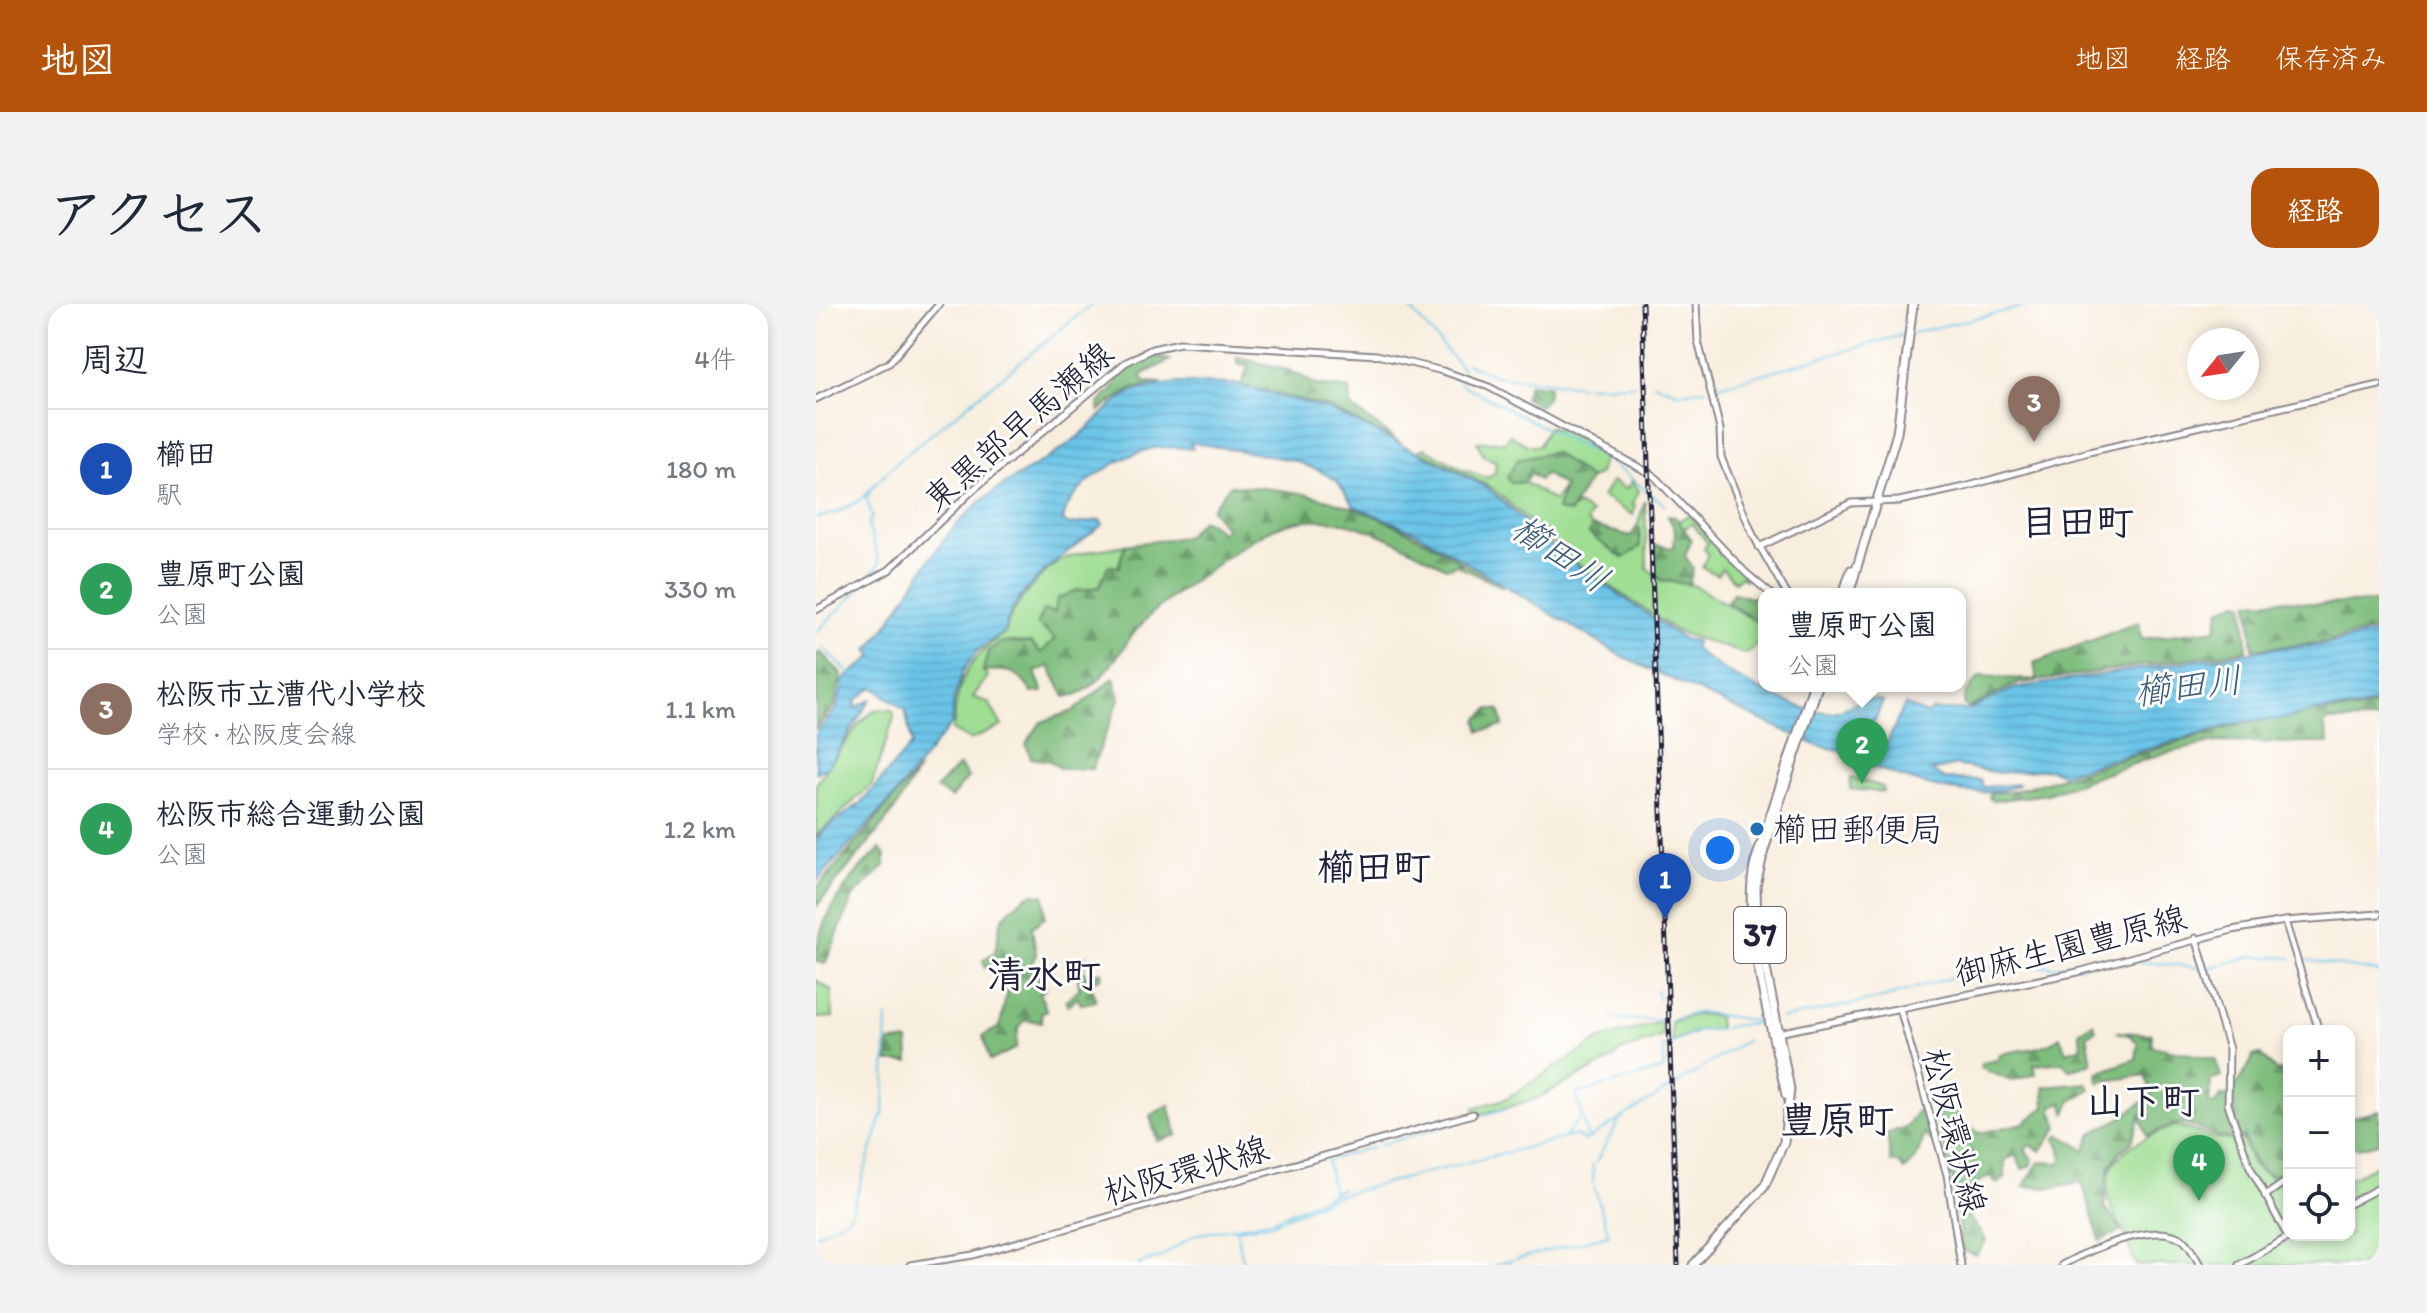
<!DOCTYPE html>
<html lang="ja">
<meta charset="utf-8">
<style>
:root{--surface:#fff;--page:#f2f2f3;--text:#1f2937;--muted:#747a83;--line:#e0e1e3;--accent:#b45309}
body{margin:0;font-family:Itim,"Klee One",sans-serif;background:var(--page);color:var(--text)}
.controls{position:absolute;right:24px;bottom:24px;display:grid;overflow:hidden;border-radius:16px;box-shadow:0 4px 12px #0003}
.controls button{width:72px;height:72px;display:grid;place-items:center;padding:0;border:0;border-bottom:2px solid var(--line);background:var(--surface);color:var(--text);font:40px sans-serif}
.compass{position:absolute;left:1371px;top:24px;width:72px;height:72px;border-radius:50%;background:var(--surface);box-shadow:0 4px 12px #0003;rotate:240deg}
.you{position:absolute;left:904px;top:546px;width:28px;height:28px;margin:-20px;border:6px solid #fff;border-radius:50%;background:#1a73e8;box-shadow:0 0 0 12px #1a73e833}
.badge{display:grid;place-items:center;width:52px;height:52px;border-radius:50%;background:var(--accent);color:#fff;font-size:26px;font-weight:700}
.pin{position:absolute;translate:-50% -66px;filter:drop-shadow(0 2px 4px #0008)}
.pin::after{content:'';position:absolute;top:42px;width:28px;height:24px;background:inherit;clip-path:polygon(0 0,100% 0,50% 100%)}
.popup{position:absolute;left:942px;top:284px;width:208px;height:104px;box-sizing:border-box;display:grid;place-content:center;border-radius:16px;background:var(--surface);filter:drop-shadow(0 2px 6px #0005);font-size:26px;white-space:nowrap;color:var(--muted)}
.popup b{font-size:30px;color:var(--text)}
.popup::after{content:'';position:absolute;left:50%;top:100%;margin-left:-16px;border:16px solid transparent;border-top-color:var(--surface)}
.list{margin:0;padding:0;list-style:none}
h2{display:flex;justify-content:space-between;align-items:center;height:104px;margin:0;padding:0 32px;font-size:34px}
h2 small{font-size:26px;font-weight:400;color:var(--muted)}
.list li{display:grid;grid-template-columns:52px 1fr auto;gap:24px;align-items:center;box-sizing:border-box;height:120px;padding:0 32px;border-top:2px solid var(--line)}
.list b{display:block;font-size:30px;white-space:nowrap}
.list p{margin:0;font-size:26px;white-space:nowrap;color:var(--muted)}
.list em{font-size:26px;font-style:normal;color:var(--muted)}
.icon{flex:none;width:44px;height:44px;fill:none;stroke:currentColor;stroke-width:2;stroke-linecap:round;stroke-linejoin:round}
.map{position:relative;flex:none;width:1563px;height:961px;overflow:hidden;border-radius:24px}
header{display:flex;align-items:center;gap:48px;box-sizing:border-box;height:112px;padding:0 40px;background:var(--accent);color:#fff}
header strong{font-size:38px}
nav{display:flex;gap:44px;margin-inline-start:auto;font-size:28px}
.intro{display:flex;align-items:center;justify-content:space-between;box-sizing:border-box;height:192px;padding:0 48px}
h1{margin:0;font-size:56px}
.button{padding:20px 36px;border-radius:24px;background:var(--accent);color:#fff;font-size:28px;font-weight:700}
main{display:flex;gap:48px;padding:0 48px}
aside{flex:1;background:var(--surface);border-radius:24px;box-shadow:0 4px 12px #0003}
.map>svg:first-child{display:block}
.green{fill:#9fde93;stroke:#608067;stroke-width:2}
.forest{fill:url(#forest-firs);stroke:#50705c;stroke-width:2}
.water{fill:url(#water-rules);stroke:#467391;stroke-width:2}
.lines{fill:none;stroke-linecap:round;stroke-linejoin:round}
.stream{stroke:#6ac4e7;stroke-width:2}
.river{stroke:#6ac4e7;stroke-width:6}
.tertiary-casing{stroke:#8d888c;stroke-width:9}
.secondary-casing{stroke:#8d888c;stroke-width:9}
.primary-casing{stroke:#8d888c;stroke-width:11}
.tertiary{stroke:#fff;stroke-width:5}
.secondary{stroke:#fff;stroke-width:5}
.primary{stroke:#fff;stroke-width:7}
.rail-casing{stroke:#22223b;stroke-width:5}
.rail{stroke:#fff;stroke-width:2;stroke-dasharray:6;stroke-linecap:butt}
.poi-dot{fill:#1f6fb2;stroke:#fff;stroke-width:3}
.labels{text-anchor:middle;stroke-width:6;stroke-linejoin:round;paint-order:stroke}
.shield{fill:#fff;stroke:#646476;stroke-width:2}
.shield-label{font-size:32px;font-weight:bold;fill:#22223b}
.street-label{font-size:34px;fill:#22223b;stroke:#fff}
.poi-label{font-size:34px;fill:#22223b;stroke:#fff;text-anchor:start}
.water-label{font-size:36px;font-style:italic;fill:#3b5b77;stroke:#fff}
.quarter-label{font-size:38px;font-weight:bold;fill:#22223b;stroke:#fff}
</style>
<header>
<strong>地図</strong>
<nav><a>地図</a><a>経路</a><a>保存済み</a></nav>
</header>
<div class="intro"><h1>アクセス</h1><a class="button">経路</a></div>
<main>
<aside>
<h2>周辺<small>4件</small></h2>
<ul class="list">
<li><span class="badge" style="background:#1a4fb4">1</span><div><b>櫛田</b><p>駅</p></div><em>180 m</em></li>
<li><span class="badge" style="background:#2e9e5b">2</span><div><b>豊原町公園</b><p>公園</p></div><em>330 m</em></li>
<li><span class="badge" style="background:#8d6e63">3</span><div><b>松阪市立漕代小学校</b><p>学校 · 松阪度会線</p></div><em>1.1 km</em></li>
<li><span class="badge" style="background:#2e9e5b">4</span><div><b>松阪市総合運動公園</b><p>公園</p></div><em>1.2 km</em></li>
</ul>
</aside>
<div class="map">
<svg width="1563" height="961" viewBox="0 0 1563 961">
<defs>
<pattern id="forest-firs" width="22" height="20" patternUnits="userSpaceOnUse" patternTransform="scale(2)"><rect width="22" height="20" fill="#7fbd7d"/><path d="M5 1l3.5 6h-7zM16 11l3.5 6h-7z" fill="#689968"/></pattern>
<pattern id="water-rules" width="6" height="5" patternUnits="userSpaceOnUse" patternTransform="scale(2)"><rect width="6" height="5" fill="#6ac4e7"/><path d="M0 2.5h6" fill="none" stroke="#5ca8c7"/></pattern>
</defs>
<rect width="100%" height="100%" fill="#fff"/>
<filter id="ink" filterUnits="userSpaceOnUse"><feTurbulence type="fractalNoise" baseFrequency=".0125" numOctaves="2"/><feDisplacementMap in="SourceGraphic" scale="16" xChannelSelector="R" yChannelSelector="G"/><feConvolveMatrix kernelMatrix="1 2 1 2 8 2 1 2 1" color-interpolation-filters="sRGB"/></filter>
<filter id="wash" filterUnits="userSpaceOnUse"><feTurbulence type="fractalNoise" baseFrequency=".006" numOctaves="4" result="noise"/><feDisplacementMap in="SourceGraphic" scale="32" xChannelSelector="R" yChannelSelector="G"/><feGaussianBlur stdDeviation="1.8" result="paint"/><feColorMatrix in="noise" values="0 0 0 0 0 0 0 0 0 0 0 0 0 0 0 0 0 1.4 0 .05"/><feComposite in="paint" operator="in"/></filter>
<g filter="url(#wash)">
<rect width="100%" height="100%" fill="#f8eede"/>
<path class="green" d="M732 123 752 128 788 151 783 170 774 175 738 148 727 152 696 179 708 178 738 197 748 182 744 193 753 209 761 201 775 209 771 218 776 222 773 230 807 254 824 225 821 223 829 197 831 264 844 276 877 281 945 320 948 318V336L929 350 862 328 759 258 676 184 603 146 609 144 648 166 671 174 679 169 680 157 668 153 661 138H689L694 131 713 142H723Z
M796 177 810 185 816 177 823 187 816 200 819 201 817 211 786 193Z
M873 211 930 272 929 276 925 272 919 278 906 264 901 271 886 263 892 250 888 245 892 239 876 220 867 225 862 217Z
M309 241 302 263 292 262 283 283 259 287 239 335 225 349 215 339 186 338 167 367 172 372 157 393 173 399 186 422 154 436 136 426C140 416 138 404 141 394 148 362 165 346 190 328 193 305 226 266 248 255 265 247 290 245 309 241Z
M646 259 687 283 642 262Z
M72 405 78 408V413L56 480 0 532V480L42 421 58 406Z
M1035 474 1067 483V488L1034 485Z
M0 676 15 686 17 713 0 714Z
M881 710 902 712 903 725 882 727 856 738 855 718Z
M845 718 847 732 804 747 797 755 717 796 660 812 658 804 689 795 785 735Z
M1359 822C1383 826 1405 841 1427 835 1434 857 1437 868 1460 874L1473 865V931H1533V875L1563 860V961H1320C1314 949 1313 938 1307 926 1304 918 1298 912 1295 904 1277 854 1322 836 1359 822Z"/>
<path class="forest" d="M333 50 354 56 326 71 328 78 346 79C319 82 304 90 283 107V99L297 85 308 64Z
M421 53 475 67 501 81 534 85 535 103 585 139 511 103 425 81 432 63 421 60Z
M713 80 733 83 731 94 723 102 708 94Z
M738 148 774 175 753 209 741 206 748 182 729 170 723 176 714 170 708 178 696 179 691 174 701 156Z
M414 181C440 184 468 185 494 191 546 204 602 228 646 259L630 264C581 237 519 200 462 223 438 232 415 250 394 265 368 285 339 302 319 328 300 352 282 390 249 393L233 362 219 368 227 388 216 389C200 365 196 366 167 367L172 347 186 338 215 339 225 349 239 335 221 320 227 306 239 308 241 295 259 287 283 283 292 262 303 263 309 241 369 233 386 216 395 219 405 229 410 224 395 205Z
M852 212 859 213 875 235 869 252 877 264 873 280 844 276 839 268V241L858 244 859 226Z
M776 222 815 232 821 223 824 225V243L807 254 773 230Z
M946 288 949 290 945 320 911 298 917 289 936 294Z
M1471 296 1500 300 1563 298V325L1504 339 1437 345 1433 298Z
M1422 298 1428 299 1431 346 1200 380 1153 404 1148 401V392L1164 372 1221 376 1218 359 1323 318 1325 335 1400 325 1404 305Z
M4 348 26 370 18 402 0 425V352Z
M298 374 304 393 276 465H245L234 457 215 454 210 440 225 418 257 407Z
M1563 400V416L1511 417 1508 421 1513 439 1400 438 1346 450 1231 490 1177 497 1173 494 1175 489 1193 488 1226 479 1421 421 1498 408 1544 406Z
M673 405 684 406 687 422 664 427 661 416Z
M143 461 152 473 135 494 120 484Z
M103 465 76 510 0 603V585Z
M64 545 69 551V562L37 593 9 660 0 657C0 615 34 572 64 545Z
M217 590 228 591 229 614 216 623 220 650 215 661 220 668 228 669 230 684 224 690 231 707 225 708 226 718 209 716 202 725 200 744 174 757 167 732 184 723 194 672 192 660 186 656 169 664 167 656 179 648C186 623 178 617 200 601 207 595 208 592 217 590Z
M269 652 272 659 266 662 270 672 286 667 285 674 274 678 280 697 265 700 262 694 252 701 250 696 263 685 262 668 256 669 254 664 262 662Z
M1277 719 1280 726 1271 731 1276 759 1253 766 1247 758 1218 761 1220 770 1195 777 1164 764 1165 759 1182 756 1183 751C1205 744 1225 747 1244 733L1250 748 1266 743 1263 728Z
M1300 728 1336 730 1335 742 1399 755 1405 772 1395 776 1393 799 1398 801 1405 792H1417C1418 776 1434 767 1437 752L1444 750 1459 766 1471 767 1473 862 1459 872C1437 865 1435 854 1428 833 1398 840 1388 819 1361 820 1351 821 1339 828 1331 832L1324 812 1316 838 1303 848 1293 864 1288 903 1306 926 1284 937 1266 878 1233 884 1208 882 1223 858 1242 859 1246 856 1245 843 1239 836 1243 830 1269 846 1276 829 1305 814 1336 791 1329 771 1282 778 1281 769 1320 755 1322 739 1313 731Z
M92 737 93 758H72L73 738Z
M1271 779 1274 786 1255 797 1250 809 1246 798 1235 803 1242 823 1225 847 1214 841 1209 845 1217 857 1213 863 1206 865 1200 851 1189 856V874L1181 880 1174 872 1158 881 1160 896 1149 908 1170 937 1160 951 1146 946 1137 878 1117 797 1124 793 1123 789 1127 785 1138 797 1144 820 1164 829 1208 819 1229 803 1228 783Z
M353 801 361 831 341 837 334 812Z
M1105 801 1119 834 1115 837 1109 830 1100 855 1088 866 1083 859 1075 858 1071 830 1092 822Z
M1563 807V839L1542 844 1533 841V814Z"/>
<path class="water" d="M362 79 419 80 512 105 614 154 672 184 745 250 867 335 880 337 878 345C911 370 966 402 1008 408 1031 411 1039 390 1067 397L1047 445 1049 452 1062 458 1089 400 1110 410 1117 406H1152L1199 384 1460 344 1507 341 1563 328V398L1543 404 1499 407 1473 414 1422 419 1246 470 1234 465 1182 469 1140 461 1116 467 1129 475 1164 476 1168 483 1203 480C1157 504 1079 472 1035 454L1041 445 1029 440 1028 447 1000 441 807 353 600 228 538 202 521 177 502 166 477 156 374 138 377 144C365 144 350 142 338 144 307 150 251 183 247 217L253 221 284 216 287 220C257 244 193 287 189 327L161 347 147 367 138 395 136 419 78 492 0 578V535L11 523 45 499 96 440 89 406 57 383 40 396 39 404 54 396 12 463 0 469V430L20 405 28 375 57 352 52 346C92 299 114 240 162 200 190 176 225 161 254 139 303 102 292 86 362 79Z"/>
<g class="lines">
<path class="stream" d="M590 0 647 65
M1096 29 1220 0
M650 59 679 72 765 82
M644 76 645 80 793 157 849 201
M838 80 864 89 890 85
M770 82 819 81
M896 84 1090 30
M54 189 50 193 56 213 52 220 64 259 55 270
M0 214 20 209 43 197 81 158 276 0
M0 328 41 288
M6 343 35 371
M1490 656 1563 668
M1317 657 1392 664 1436 652 1475 654
M840 686 843 695
M795 715 850 716
M965 715 1066 694 1168 664 1262 662 1296 655
M854 716 883 708 946 718
M908 724C923 719 937 722 951 718
M855 740 883 727 904 725
M850 742 847 743 848 765 760 790 772 835 931 736
M749 834 759 831 770 837
M563 841 692 804
M780 858 803 817
M777 861V879
M517 889 511 856 557 843
M0 931 34 912 68 806 71 713
M700 955 793 931 778 883
M322 961 345 953 378 931 455 917 526 885
M428 961 420 925 455 920 519 892 748 834 763 815
M679 961 697 956"/>
<path class="river" d="M1047 432 1061 431 1067 457"/>
</g>
</g>
<g filter="url(#ink)">
<g class="lines">
<g class="tertiary-casing">
<path id="tertiary" d="M0 95 73 59 123 0
M1469 617 1503 727
M1380 634 1413 745 1412 800 1434 863 1472 933
M1449 892 1473 875
M1533 900 1563 884
M1246 961C1271 947 1339 916 1366 935 1374 941 1379 952 1384 961
M1423 961 1476 931"/>
</g>
<g class="secondary-casing">
<path id="secondary" d="M880 0 882 37 904 125 905 153 937 231 971 290
M943 243 1035 199 1083 197 1149 183 1273 148 1563 81
M0 306 73 266 158 185 309 59 336 45 364 39 561 51 627 67 673 83 837 171 930 269 955 290
M1084 705 1131 871 1145 961
M962 729 1262 668 1416 626 1469 617 1563 610
M94 961 157 951 657 810"/>
</g>
<g class="primary-casing">
<path id="primary" d="M1027 290 1035 266
M1033 290 1081 129 1097 0
M970 791C957 726 924 621 939 558L997 382
M877 961 948 883 968 838 974 785 941 619 940 582 948 546 1002 382"/>
</g>
<use href="#tertiary" class="tertiary"/>
<use href="#secondary" class="secondary"/>
<use href="#primary" class="primary"/>
<g class="rail-casing">
<path id="rail" d="M826 0 862 961"/>
</g>
<use href="#rail" class="rail"/>
</g>
</g>
<circle class="poi-dot" cx="941" cy="525" r="8"/>
<g class="labels">
<rect class="shield" x="918" y="603" width="52" height="56" rx="6"/>
<g class="shield-label">
<text x="944" y="642">37</text>
</g>
<g class="street-label">
<text transform="translate(202 122) rotate(-41)" y="12">東黒部早馬瀬線</text>
<text transform="translate(1254 641) rotate(-14)" y="12">御麻生園豊原線</text>
<text transform="translate(1139 827) rotate(76)" y="12">松阪環状線</text>
<text transform="translate(370 866) rotate(-16)" y="12">松阪環状線</text>
</g>
<g class="poi-label">
<text x="957" y="537">櫛田郵便局</text>
</g>
<g class="water-label">
<text transform="translate(745 249) rotate(34)" y="13">櫛田川</text>
<text transform="translate(1372 381) rotate(-7)" y="13">櫛田川</text>
</g>
<g class="quarter-label">
<text x="1261" y="231">目田町</text>
<text x="558" y="576">櫛田町</text>
<text x="228" y="684">清水町</text>
<text x="1327" y="810">山下町</text>
<text x="1021" y="829">豊原町</text>
</g>
</g>
</svg>
<div class="controls">
<button>+</button>
<button>−</button>
<button><svg class="icon" aria-label="locate" viewBox="0 0 24 24"><circle cx="12" cy="12" r="6"/><path d="M12 2v4M12 18v4M2 12h4M18 12h4"/></svg></button>
</div>
<svg class="compass" viewBox="-18 -18 36 36"><path d="M0-13l5 13h-10z" fill="#e53935"/><path d="M0 13l5-13h-10z" fill="#747a83"/></svg>
<div class="you"></div>
<div class="pin badge" style="left:849px;top:615px;background:#1a4fb4">1</div>
<div class="pin badge" style="left:1046px;top:480px;background:#2e9e5b">2</div>
<div class="popup"><b>豊原町公園</b>公園</div>
<div class="pin badge" style="left:1218px;top:138px;background:#8d6e63">3</div>
<div class="pin badge" style="left:1383px;top:897px;background:#2e9e5b">4</div>
</div>
</main>
